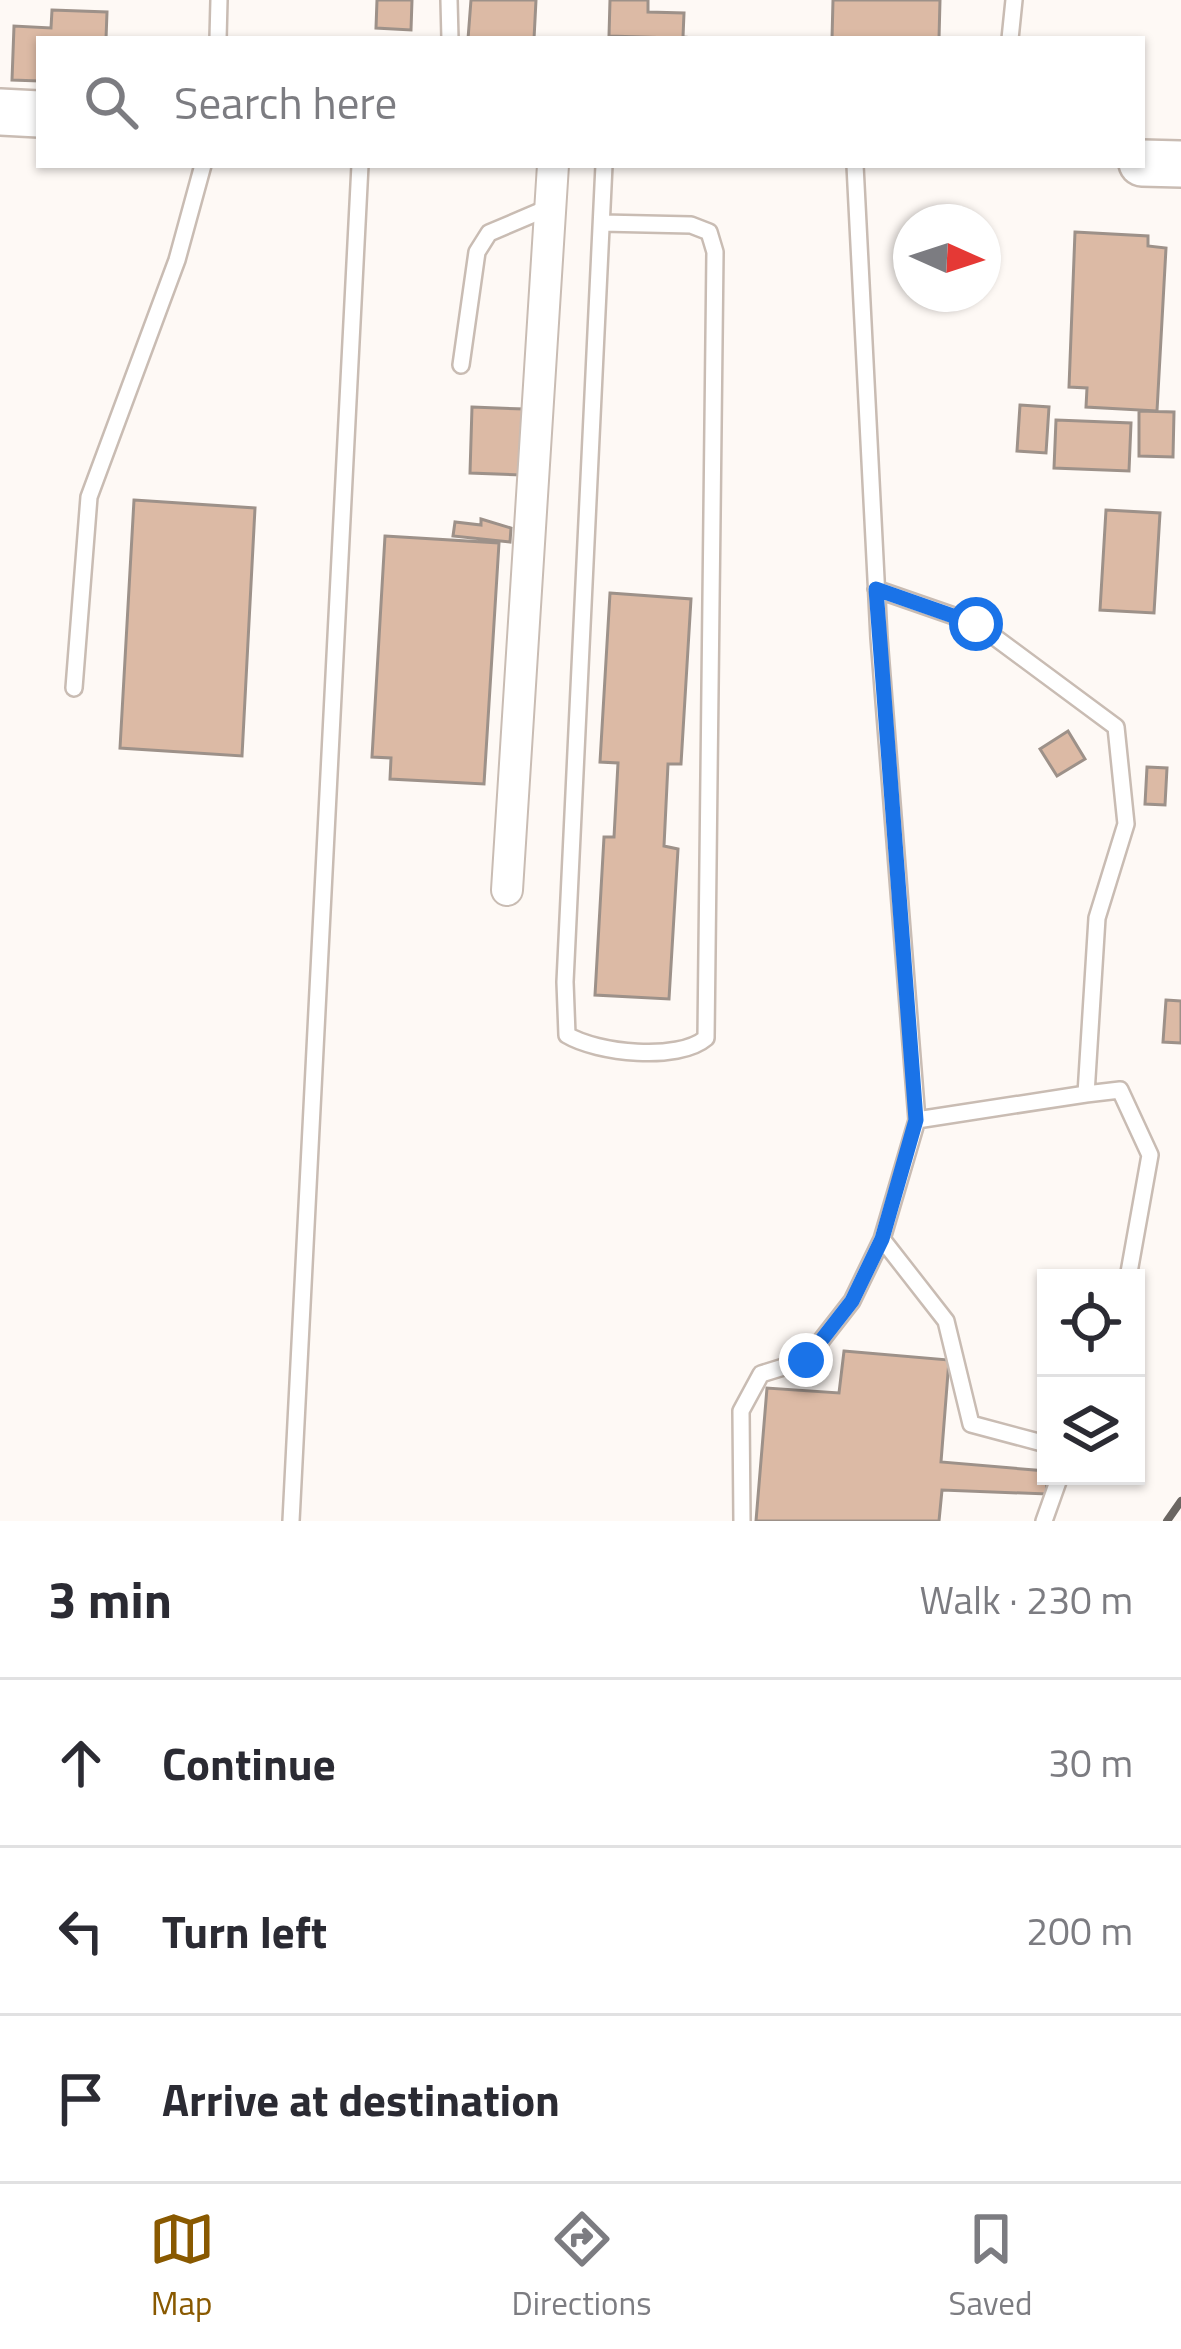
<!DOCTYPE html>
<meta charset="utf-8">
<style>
:root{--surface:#fff;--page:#f2f2f3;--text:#2b2b33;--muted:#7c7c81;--line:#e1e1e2;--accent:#895900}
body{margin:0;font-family:"Titillium Web",sans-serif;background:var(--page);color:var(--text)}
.controls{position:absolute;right:36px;bottom:36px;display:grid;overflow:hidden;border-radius:0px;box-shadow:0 3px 9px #0004}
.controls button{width:108px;height:108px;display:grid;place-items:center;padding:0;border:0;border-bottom:3px solid var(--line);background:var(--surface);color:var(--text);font:60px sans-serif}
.compass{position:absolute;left:893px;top:204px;width:108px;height:108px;border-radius:50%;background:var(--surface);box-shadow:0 3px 9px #0004;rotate:93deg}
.stop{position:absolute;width:36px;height:36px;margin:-27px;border:9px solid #1a73e8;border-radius:50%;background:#fff}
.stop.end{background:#1a73e8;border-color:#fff;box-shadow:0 3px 12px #0008}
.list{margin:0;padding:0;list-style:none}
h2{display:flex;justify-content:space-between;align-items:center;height:156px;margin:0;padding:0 48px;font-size:51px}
h2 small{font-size:39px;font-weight:400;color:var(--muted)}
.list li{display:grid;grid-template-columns:78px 1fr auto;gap:36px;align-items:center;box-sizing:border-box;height:168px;padding:0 48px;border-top:3px solid var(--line)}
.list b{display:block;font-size:45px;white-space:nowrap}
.list em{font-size:39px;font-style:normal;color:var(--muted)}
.icon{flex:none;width:66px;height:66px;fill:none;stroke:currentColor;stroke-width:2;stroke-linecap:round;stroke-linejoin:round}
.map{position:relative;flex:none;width:1181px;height:1521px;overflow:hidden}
.search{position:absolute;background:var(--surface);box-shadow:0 3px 9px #0004;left:36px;right:36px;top:36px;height:132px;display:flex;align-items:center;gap:30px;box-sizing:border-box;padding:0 42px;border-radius:0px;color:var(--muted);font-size:45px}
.sheet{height:660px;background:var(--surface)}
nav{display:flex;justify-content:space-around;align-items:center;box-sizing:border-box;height:168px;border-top:3px solid var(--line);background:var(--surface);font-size:33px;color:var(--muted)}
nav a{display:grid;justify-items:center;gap:6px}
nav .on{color:var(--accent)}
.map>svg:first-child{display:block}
.building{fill:#dcbaa5;stroke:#9d9189;stroke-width:3}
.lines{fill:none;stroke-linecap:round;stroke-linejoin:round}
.lane-casing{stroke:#c9bcb3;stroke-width:20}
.street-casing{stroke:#c9bcb3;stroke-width:34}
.secondary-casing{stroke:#c9bcb3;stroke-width:50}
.lane{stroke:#fff;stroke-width:15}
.street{stroke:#fff;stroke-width:30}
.secondary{stroke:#fff;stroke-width:45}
.rail{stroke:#6b6662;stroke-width:8}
.route{stroke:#1a73e8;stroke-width:15}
</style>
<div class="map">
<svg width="1181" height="1521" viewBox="0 0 1181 1521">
<rect width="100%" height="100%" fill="#fef9f5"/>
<path class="building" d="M377 0H412L411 30 376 28Z
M471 0H536L534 39H468Z
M610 0H648V12L684 13 683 37 705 39 609 36Z
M833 0H940L939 39H832Z
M52 10 107 12 106 39H39V81L12 80 14 26 51 28Z
M1075 232 1148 236V246L1166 248 1157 411 1086 407 1087 388 1069 387Z
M1020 405 1049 407 1046 453 1017 451Z
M472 407 524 409 521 475 470 473Z
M1139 411 1174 412 1173 457 1139 456Z
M1056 420 1131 423 1129 471 1054 468Z
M134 500 255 508 242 756 120 748Z
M1106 510 1160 513 1154 613 1100 610Z
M481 519 511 528 510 542 453 536 455 522 481 525Z
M385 536 499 543 484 784 390 779 391 758 372 757Z
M610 593 691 599 681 764H668L664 846 678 849 669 999 595 995 604 837H614L618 763 600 762Z
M1068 731 1085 759 1057 776 1040 749Z
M1147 767 1167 768 1165 805 1145 804Z
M1166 1000 1181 1001V1043L1163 1042Z
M844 1351 949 1360 941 1462 1046 1471 1047 1494 942 1490 939 1521H756L767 1388 839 1393Z"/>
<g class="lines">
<g class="lane-casing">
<path id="lane" d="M449 0 450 39
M218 39 219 0
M1010 39 1014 0
M602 223 691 225 709 232 715 252 706 1038C678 1062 597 1053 567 1035L565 982 604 165
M461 365 477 252 489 233 550 207
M876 589 977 624 1116 727 1126 824 1097 918 1086 1094 917 1120
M74 688 89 497 177 260 203 165
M1086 1094 1120 1090 1150 1155 1128 1278
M882 1239 946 1321 971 1424 1046 1444
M291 1521 360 165
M742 1521 741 1411 761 1374 806 1360 852 1301 882 1239 917 1120 879 638 855 165
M1044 1521 1060 1476"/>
</g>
<g class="street-casing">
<path id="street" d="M507 890 553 165"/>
</g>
<g class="secondary-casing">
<path id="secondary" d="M0 112 39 114
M1142 163 1181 164"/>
</g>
<use href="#lane" class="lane"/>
<use href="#street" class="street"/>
<use href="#secondary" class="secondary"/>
<path class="rail" d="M1167 1521 1181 1501"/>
</g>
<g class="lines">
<path class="route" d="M806 1360 852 1301 882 1239 916 1120 876 589 976 624"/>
</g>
</svg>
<div class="controls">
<button><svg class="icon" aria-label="locate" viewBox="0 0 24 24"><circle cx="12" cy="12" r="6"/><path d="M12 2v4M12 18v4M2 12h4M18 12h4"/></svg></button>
<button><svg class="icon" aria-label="layers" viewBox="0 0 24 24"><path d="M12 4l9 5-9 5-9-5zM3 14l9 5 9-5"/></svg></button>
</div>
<svg class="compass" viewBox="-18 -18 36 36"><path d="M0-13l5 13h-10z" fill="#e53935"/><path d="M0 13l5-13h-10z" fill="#7c7c81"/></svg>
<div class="stop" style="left:976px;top:624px"></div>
<div class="stop end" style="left:806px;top:1360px"></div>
<div class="search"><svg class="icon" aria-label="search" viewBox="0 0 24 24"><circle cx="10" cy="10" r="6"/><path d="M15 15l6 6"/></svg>Search here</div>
</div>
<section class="sheet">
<h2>3 min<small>Walk · 230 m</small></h2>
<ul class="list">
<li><svg class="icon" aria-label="ahead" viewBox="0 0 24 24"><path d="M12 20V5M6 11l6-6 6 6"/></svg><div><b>Continue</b></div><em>30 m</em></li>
<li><svg class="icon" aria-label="left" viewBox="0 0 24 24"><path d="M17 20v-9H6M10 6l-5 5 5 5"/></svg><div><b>Turn left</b></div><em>200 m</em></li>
<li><svg class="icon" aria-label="arrive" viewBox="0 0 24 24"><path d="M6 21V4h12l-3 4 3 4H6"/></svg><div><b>Arrive at destination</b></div></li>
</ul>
</section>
<nav>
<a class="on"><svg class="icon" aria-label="map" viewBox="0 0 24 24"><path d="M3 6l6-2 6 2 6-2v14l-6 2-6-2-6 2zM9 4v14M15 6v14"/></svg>Map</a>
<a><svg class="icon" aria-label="directions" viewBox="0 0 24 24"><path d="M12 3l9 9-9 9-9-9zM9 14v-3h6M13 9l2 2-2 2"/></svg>Directions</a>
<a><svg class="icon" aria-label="saved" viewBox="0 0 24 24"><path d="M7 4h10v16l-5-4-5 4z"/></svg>Saved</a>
</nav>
